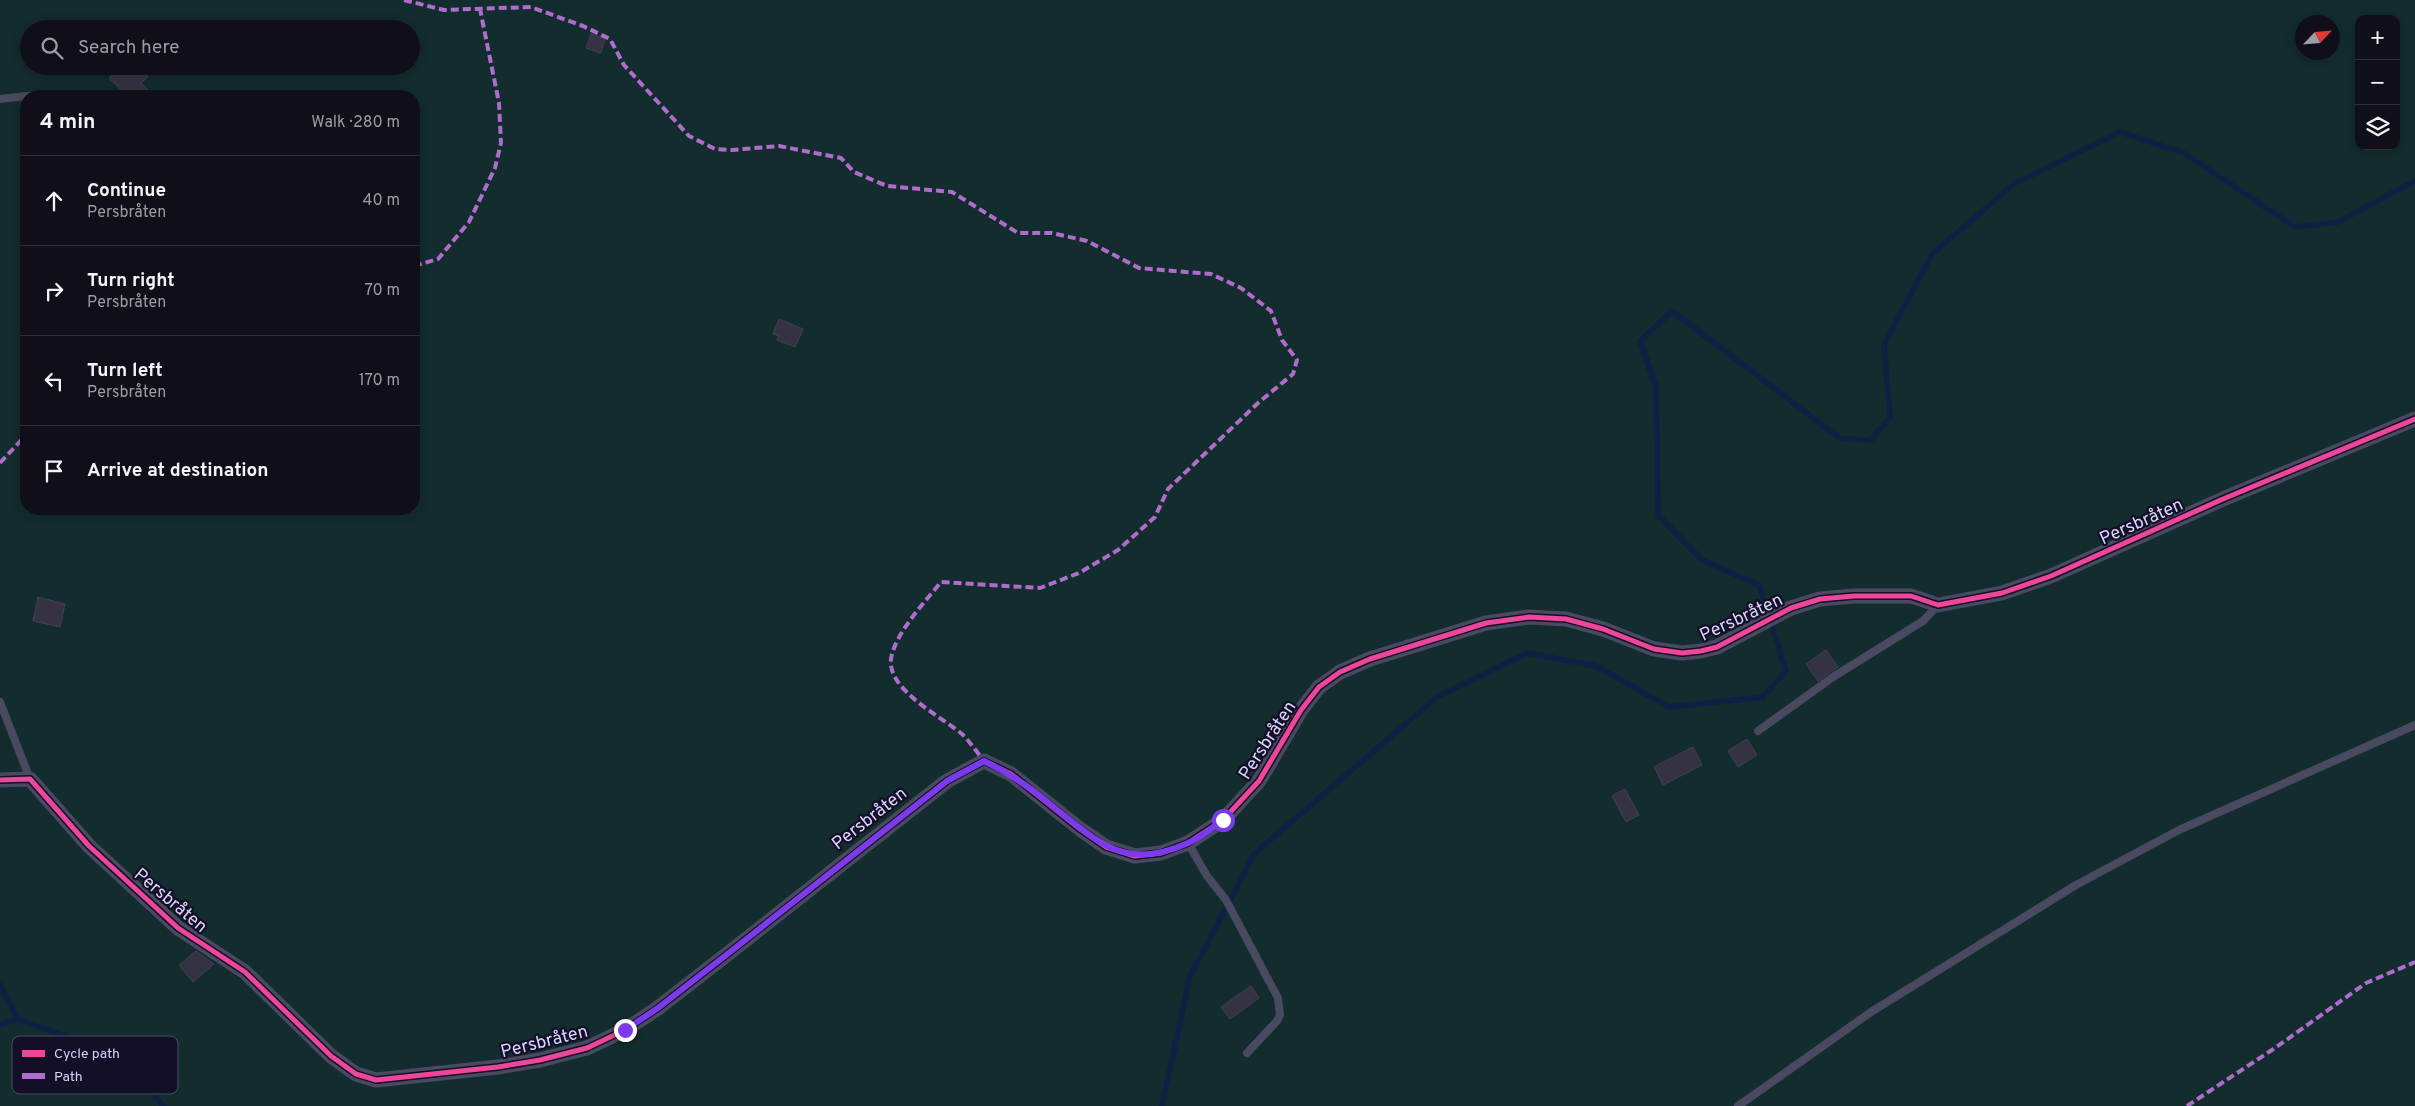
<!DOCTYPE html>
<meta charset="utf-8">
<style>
:root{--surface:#100f19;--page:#191822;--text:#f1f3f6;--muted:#9c9ca2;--line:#302f38}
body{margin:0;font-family:Overpass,sans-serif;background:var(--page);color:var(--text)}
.controls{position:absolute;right:15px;top:15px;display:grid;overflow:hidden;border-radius:10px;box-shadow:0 2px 12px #0003}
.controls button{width:45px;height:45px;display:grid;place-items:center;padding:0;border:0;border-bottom:1px solid var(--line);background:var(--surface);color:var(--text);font:25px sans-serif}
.compass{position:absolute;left:2295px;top:15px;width:45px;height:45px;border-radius:50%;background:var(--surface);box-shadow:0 2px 12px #0003;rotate:64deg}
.stop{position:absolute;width:15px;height:15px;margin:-11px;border:4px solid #7c3aed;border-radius:50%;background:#fff}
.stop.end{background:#7c3aed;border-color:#fff;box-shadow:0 1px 5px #0008}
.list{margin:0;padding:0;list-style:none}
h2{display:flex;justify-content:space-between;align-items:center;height:65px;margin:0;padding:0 20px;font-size:21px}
h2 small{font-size:16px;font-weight:400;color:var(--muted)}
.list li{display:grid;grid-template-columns:32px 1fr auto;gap:15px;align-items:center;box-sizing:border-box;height:90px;padding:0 20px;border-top:1px solid var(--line)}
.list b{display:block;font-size:19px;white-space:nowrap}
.list p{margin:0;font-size:16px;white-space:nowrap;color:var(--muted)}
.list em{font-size:16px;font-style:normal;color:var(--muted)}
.icon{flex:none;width:28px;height:28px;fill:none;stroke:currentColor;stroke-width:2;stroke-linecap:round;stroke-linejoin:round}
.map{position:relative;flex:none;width:2415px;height:1106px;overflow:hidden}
.search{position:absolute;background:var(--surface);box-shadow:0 2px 12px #0003;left:20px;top:20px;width:400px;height:55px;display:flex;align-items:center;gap:12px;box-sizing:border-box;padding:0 18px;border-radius:28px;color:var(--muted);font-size:19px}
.panel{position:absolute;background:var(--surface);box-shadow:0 2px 12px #0003;left:20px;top:90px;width:400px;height:425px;border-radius:20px}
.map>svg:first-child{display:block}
.green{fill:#132c2d;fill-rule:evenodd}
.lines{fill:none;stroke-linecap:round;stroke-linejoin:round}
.stream{stroke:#0d2144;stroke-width:5.5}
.building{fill:#343243;stroke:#433f54}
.service{stroke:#4a4962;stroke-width:8}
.minor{stroke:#4a4962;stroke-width:15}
.quiet{stroke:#b06ccc;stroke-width:4;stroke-dasharray:8 4;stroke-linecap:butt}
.cycleway-casing{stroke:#130f26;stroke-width:8}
.cycleway{stroke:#ed469a;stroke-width:5}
.route{stroke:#7c3aed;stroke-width:6}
.labels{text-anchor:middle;stroke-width:4.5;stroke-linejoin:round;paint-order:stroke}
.street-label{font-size:18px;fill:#d9d4ff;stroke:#130f26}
.key{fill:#130f26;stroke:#4e4a67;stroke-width:1}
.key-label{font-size:14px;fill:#d9d4ff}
</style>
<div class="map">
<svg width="2415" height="1106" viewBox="0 0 2415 1106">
<rect width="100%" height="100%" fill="#161421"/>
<path class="green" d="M0 0H2415V1106H0ZM2359 19H2396V146H2359ZM2302 22H2332V52H2302ZM29 29H411V66H29ZM26 96H414V509H26Z"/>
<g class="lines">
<path class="stream" d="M0 985 18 1019 129 1060 163 1106
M0 1025 18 1019
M1162 1106 1190 976 1255 853 1437 697 1527 653 1596 666 1669 707 1763 697 1786 671 1759 585 1702 560 1658 515 1656 387 1640 341 1672 311 1841 439 1871 440 1890 417 1884 345 1932 254 2015 183 2120 132 2184 153 2295 227 2338 222 2415 181"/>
</g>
<path class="building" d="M591 34 605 39 601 53 586 48Z
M121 66H138L148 77 141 83 154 96H127L109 78Z
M779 319 803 329 795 347 777 340 779 336 773 334Z
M38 597 65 604 60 627 33 621Z
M1826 650 1838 667 1818 681 1806 664Z
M1747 739 1757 755 1738 767 1728 751Z
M1693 747 1702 765 1663 785 1654 767Z
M1625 789 1639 815 1626 822 1612 796Z
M196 951 214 964 193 982 179 965Z
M1251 986 1259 998 1230 1019 1221 1007Z"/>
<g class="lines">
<path class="service" d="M28 96H93
M0 99 26 96
M0 702 30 779
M1758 731 1833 677 1923 621 1938 605
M1188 843 1207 876 1226 900 1278 998 1280 1015 1277 1021 1247 1053
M1738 1106 1871 1012 2076 885 2179 830 2415 725"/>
<path class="minor" d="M0 780 30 779 89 846 178 928 245 972 331 1056 356 1074 376 1080 498 1067 540 1060 587 1048 625 1030 658 1008 730 952 947 781 984 761 1011 774 1080 829 1106 847 1135 856 1161 853 1188 843 1223 820 1259 781 1301 710 1319 687 1340 672 1370 659 1486 623 1529 617 1566 619 1603 629 1654 649 1682 653 1701 651 1717 647 1791 608 1820 599 1854 596H1911L1938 605 2002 593 2051 576 2223 499 2415 419"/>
<path class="quiet" d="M404 0 444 10 531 7 583 26 610 39 624 65 689 136 715 149 732 150 779 146 841 158 854 172 887 186 952 192 1018 233H1052L1087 241 1139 268 1211 274 1241 288 1271 311 1282 340 1297 360 1293 374 1258 403 1168 489 1155 517 1118 550 1079 573 1040 588 941 582C925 602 895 633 891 659 887 690 942 717 962 734 970 742 977 752 984 761
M414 266 438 259 469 222 495 168 501 143 499 103 480 9
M0 463 26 435
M2187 1106 2275 1048 2366 983 2415 962"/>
<g class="cycleway-casing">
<path id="cycleway" d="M0 780 30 779 89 846 178 928 245 972 331 1056 356 1074 376 1080 498 1067 540 1060 587 1048 625 1030 658 1008 730 952 947 781 984 761 1011 774 1080 829 1106 847 1135 856 1161 853 1188 843 1223 820 1259 781 1301 710 1319 687 1340 672 1370 659 1486 623 1529 617 1566 619 1603 629 1654 649 1682 653 1701 651 1717 647 1791 608 1820 599 1854 596H1911L1938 605 2002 593 2051 576 2223 499 2415 419"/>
</g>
<use href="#cycleway" class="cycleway"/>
</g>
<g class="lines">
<path class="route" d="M625 1030 658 1008 730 952 947 781 984 761C1009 773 1030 787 1051 805 1098 842 1125 872 1188 843 1200 838 1212 828 1223 820"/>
</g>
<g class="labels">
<g class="street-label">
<text transform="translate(2141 521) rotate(-24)" y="6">Persbråten</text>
<text transform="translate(1741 617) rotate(-25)" y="6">Persbråten</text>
<text transform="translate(1267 740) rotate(-57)" y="6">Persbråten</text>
<text transform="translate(869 818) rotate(-38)" y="6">Persbråten</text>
<text transform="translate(171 900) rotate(40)" y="6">Persbråten</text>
<text transform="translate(544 1041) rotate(-14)" y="6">Persbråten</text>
</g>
</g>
<rect x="12" y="1036" width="166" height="58" rx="8" class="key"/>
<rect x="22" y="1050" width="23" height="7" fill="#ed469a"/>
<rect x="22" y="1073" width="23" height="6" fill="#b06ccc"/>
<g class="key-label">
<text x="54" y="1058">Cycle path</text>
<text x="54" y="1081">Path</text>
</g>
</svg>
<div class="controls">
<button>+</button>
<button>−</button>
<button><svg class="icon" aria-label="layers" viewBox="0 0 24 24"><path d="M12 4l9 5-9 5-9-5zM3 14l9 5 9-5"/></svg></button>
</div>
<svg class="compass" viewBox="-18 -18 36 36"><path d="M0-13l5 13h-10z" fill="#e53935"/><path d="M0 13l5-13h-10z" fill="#9c9ca2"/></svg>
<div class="stop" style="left:1223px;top:820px"></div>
<div class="stop end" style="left:625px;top:1030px"></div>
<div class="search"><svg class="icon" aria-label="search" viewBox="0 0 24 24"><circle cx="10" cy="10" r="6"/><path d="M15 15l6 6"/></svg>Search here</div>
<section class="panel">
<h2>4 min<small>Walk · 280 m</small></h2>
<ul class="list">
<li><svg class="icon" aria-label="ahead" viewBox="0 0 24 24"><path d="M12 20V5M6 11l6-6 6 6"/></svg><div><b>Continue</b><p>Persbråten</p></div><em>40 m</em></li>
<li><svg class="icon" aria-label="right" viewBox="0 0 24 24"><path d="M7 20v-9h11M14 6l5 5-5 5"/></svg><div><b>Turn right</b><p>Persbråten</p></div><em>70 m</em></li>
<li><svg class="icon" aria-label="left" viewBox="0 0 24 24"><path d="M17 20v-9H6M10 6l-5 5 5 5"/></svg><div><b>Turn left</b><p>Persbråten</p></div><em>170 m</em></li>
<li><svg class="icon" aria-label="arrive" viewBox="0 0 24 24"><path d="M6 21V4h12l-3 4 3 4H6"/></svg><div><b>Arrive at destination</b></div></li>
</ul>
</section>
</div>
